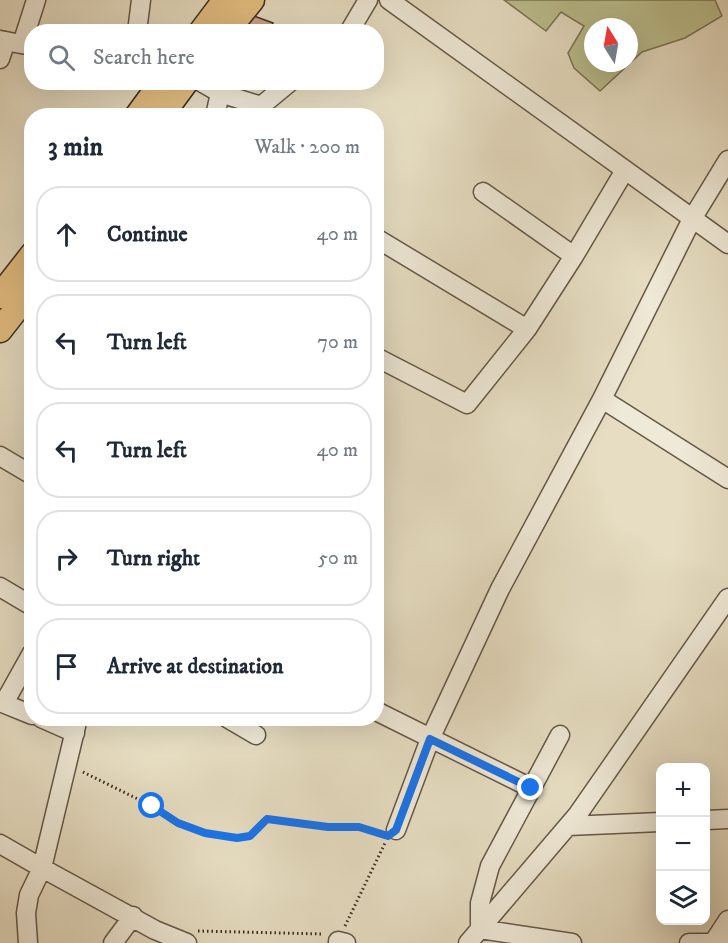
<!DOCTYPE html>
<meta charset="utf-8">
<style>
:root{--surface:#fff;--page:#f6f6f7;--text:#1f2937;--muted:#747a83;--line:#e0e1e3}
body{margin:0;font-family:"IM FELL DW Pica",serif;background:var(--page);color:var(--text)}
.controls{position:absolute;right:18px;bottom:18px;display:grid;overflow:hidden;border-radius:12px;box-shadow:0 6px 24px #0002}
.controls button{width:54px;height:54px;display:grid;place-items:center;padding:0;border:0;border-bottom:2px solid var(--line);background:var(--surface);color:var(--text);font:30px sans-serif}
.compass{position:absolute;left:584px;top:18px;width:54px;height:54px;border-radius:50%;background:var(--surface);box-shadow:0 6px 24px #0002;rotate:349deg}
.stop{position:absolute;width:18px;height:18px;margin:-14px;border:4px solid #1a73e8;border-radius:50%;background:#fff}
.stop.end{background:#1a73e8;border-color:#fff;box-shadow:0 2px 6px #0008}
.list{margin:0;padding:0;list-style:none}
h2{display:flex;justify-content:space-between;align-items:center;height:78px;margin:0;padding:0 24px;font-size:26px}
h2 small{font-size:20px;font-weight:400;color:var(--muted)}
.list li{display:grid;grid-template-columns:39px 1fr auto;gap:18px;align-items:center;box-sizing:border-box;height:96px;margin:0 12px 12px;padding:0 12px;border:2px solid var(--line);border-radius:24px}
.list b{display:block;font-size:22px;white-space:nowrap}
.list em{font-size:20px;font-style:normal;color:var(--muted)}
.icon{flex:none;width:33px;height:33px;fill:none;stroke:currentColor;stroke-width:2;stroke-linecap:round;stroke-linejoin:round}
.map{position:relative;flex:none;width:728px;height:943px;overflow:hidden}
.search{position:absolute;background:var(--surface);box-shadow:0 6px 24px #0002;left:24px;top:24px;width:360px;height:66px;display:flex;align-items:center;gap:15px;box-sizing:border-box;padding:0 21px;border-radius:24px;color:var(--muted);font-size:22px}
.panel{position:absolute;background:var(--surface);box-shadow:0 6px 24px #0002;left:24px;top:108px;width:360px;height:618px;border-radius:24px}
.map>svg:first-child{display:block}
.green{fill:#bcbf8e;stroke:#7b7656;stroke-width:1.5;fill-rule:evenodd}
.building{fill:#d4a38b;stroke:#3a2c1e;stroke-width:1.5}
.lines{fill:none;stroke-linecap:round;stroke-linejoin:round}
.minor-casing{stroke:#655847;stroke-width:21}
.major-casing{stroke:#3a2c1e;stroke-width:27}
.path{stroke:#3a2c1e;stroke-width:3;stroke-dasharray:1.5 3;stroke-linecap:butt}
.minor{stroke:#efe9d7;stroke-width:18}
.major{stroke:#e3be81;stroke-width:24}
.route{stroke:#1a73e8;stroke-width:8}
</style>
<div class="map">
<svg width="728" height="943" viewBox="0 0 728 943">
<rect width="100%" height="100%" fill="#e6ddc2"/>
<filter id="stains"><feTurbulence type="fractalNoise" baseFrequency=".00333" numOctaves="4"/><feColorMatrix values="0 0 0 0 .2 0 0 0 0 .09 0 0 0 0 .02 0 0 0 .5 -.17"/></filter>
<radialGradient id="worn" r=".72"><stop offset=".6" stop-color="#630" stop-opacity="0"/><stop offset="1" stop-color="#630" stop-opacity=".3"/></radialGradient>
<path class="green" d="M504 0H715L722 16 685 38 642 52 600 91 574 68 568 53 584 26 561 12 546 31ZM593 27H629V63H593Z"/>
<path class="building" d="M243 12 273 23 269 32H230Z"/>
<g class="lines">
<g class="minor-casing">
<path id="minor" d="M389 0 728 244
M137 32 141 0
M349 32 368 0
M0 40 32 46
M22 44 36 0
M0 59 6 41
M201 82 220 93 215 116
M220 93 261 106 290 82
M483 192 574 256
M376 238 527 329
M376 357 467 404 527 329 574 256 625 170
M602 399 728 479
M0 456 32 475
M0 587 32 606
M0 702 32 715
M4 703 32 653
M376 711 531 788
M41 718 75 733
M227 718 256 735
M560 735 490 866 480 903V929L572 943
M706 820 728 819
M568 826 660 822
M396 830 430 739 500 589 602 399 692 219 728 160
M0 844 42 868 155 930 187 943
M28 943 26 913 29 895 42 868 78 718
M113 943 133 916
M338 943V941L346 943
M468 943 578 814 728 598
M689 943H724
M713 943 728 920"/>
</g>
<g class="major-casing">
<path id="major" d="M201 32 225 0
M226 32 252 0
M137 116 162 82
M161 116 186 82
M0 296 32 255
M0 330 32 289"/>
</g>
<path class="path" d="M83 772 152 806 179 823 205 833 237 838 250 836 267 819 328 827H359L379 833
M345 926 385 843
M198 931 323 934"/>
<use href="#minor" class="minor"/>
<use href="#major" class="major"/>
</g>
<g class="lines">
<path class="route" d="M152 806 178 823 205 833 237 838 250 836 267 819 328 827H359L388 836 396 830 430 739 531 788"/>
</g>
<rect width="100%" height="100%" filter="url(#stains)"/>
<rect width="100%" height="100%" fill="url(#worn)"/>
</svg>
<div class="controls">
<button>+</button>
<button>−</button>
<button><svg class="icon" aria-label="layers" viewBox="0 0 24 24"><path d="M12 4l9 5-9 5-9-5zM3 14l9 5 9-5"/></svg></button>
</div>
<svg class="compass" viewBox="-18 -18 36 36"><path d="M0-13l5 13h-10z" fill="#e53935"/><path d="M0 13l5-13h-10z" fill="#747a83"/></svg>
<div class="stop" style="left:152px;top:806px"></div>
<div class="stop end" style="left:531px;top:788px"></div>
<div class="search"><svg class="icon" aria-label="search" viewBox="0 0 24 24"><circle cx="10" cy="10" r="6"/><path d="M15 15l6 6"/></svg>Search here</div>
<section class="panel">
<h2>3 min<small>Walk · 200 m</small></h2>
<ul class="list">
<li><svg class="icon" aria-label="ahead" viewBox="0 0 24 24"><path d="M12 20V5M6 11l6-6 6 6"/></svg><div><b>Continue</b></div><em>40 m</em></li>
<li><svg class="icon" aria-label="left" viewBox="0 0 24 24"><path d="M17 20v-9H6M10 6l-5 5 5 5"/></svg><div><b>Turn left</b></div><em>70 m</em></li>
<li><svg class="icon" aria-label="left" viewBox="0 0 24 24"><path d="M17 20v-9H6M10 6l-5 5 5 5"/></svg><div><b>Turn left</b></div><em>40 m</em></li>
<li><svg class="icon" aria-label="right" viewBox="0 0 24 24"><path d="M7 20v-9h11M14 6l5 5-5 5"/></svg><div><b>Turn right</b></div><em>50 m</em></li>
<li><svg class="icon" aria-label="arrive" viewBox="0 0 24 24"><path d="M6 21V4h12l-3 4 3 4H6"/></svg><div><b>Arrive at destination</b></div></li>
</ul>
</section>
</div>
